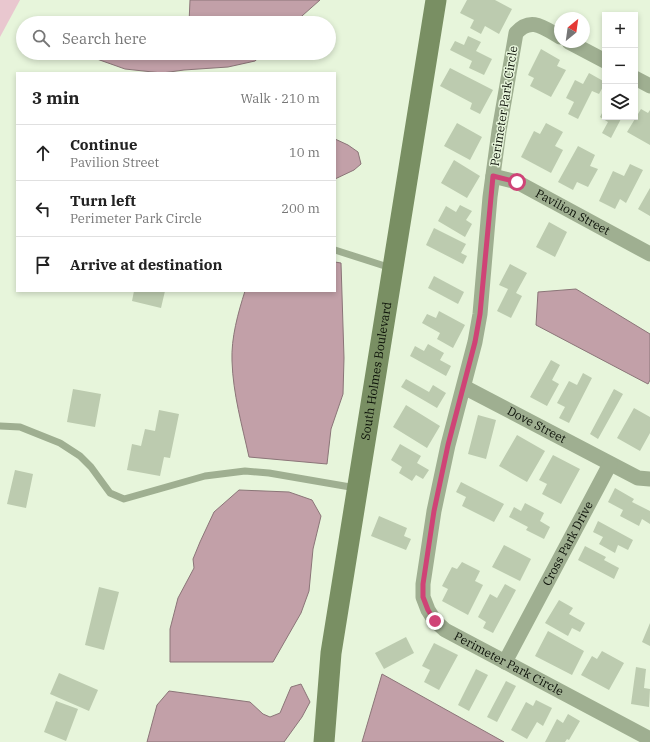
<!DOCTYPE html>
<meta charset="utf-8">
<style>
:root{--surface:#fff;--page:#f6f6f6;--text:#222;--muted:#767676;--line:#e0e0e0}
body{margin:0;font-family:"IBM Plex Serif",serif;background:var(--page);color:var(--text)}
.controls{position:absolute;right:12px;top:12px;display:grid;overflow:hidden;border-radius:0px;box-shadow:0 2px 6px #0003}
.controls button{width:36px;height:36px;display:grid;place-items:center;padding:0;border:0;border-bottom:1px solid var(--line);background:var(--surface);color:var(--text);font:20px sans-serif}
.compass{position:absolute;left:554px;top:12px;width:36px;height:36px;border-radius:50%;background:var(--surface);box-shadow:0 2px 6px #0003;rotate:29deg}
.stop{position:absolute;width:12px;height:12px;margin:-9px;border:3px solid #cf4376;border-radius:50%;background:#fff}
.stop.end{background:#cf4376;border-color:#fff;box-shadow:0 1px 4px #0008}
.list{margin:0;padding:0;list-style:none}
h2{display:flex;justify-content:space-between;align-items:center;height:52px;margin:0;padding:0 16px;font-size:17px}
h2 small{font-size:13px;font-weight:400;color:var(--muted)}
.list li{display:grid;grid-template-columns:26px 1fr auto;gap:12px;align-items:center;box-sizing:border-box;height:56px;padding:0 16px;border-top:1px solid var(--line)}
.list b{display:block;font-size:15px;white-space:nowrap}
.list p{margin:0;font-size:13px;white-space:nowrap;color:var(--muted)}
.list em{font-size:13px;font-style:normal;color:var(--muted)}
.icon{flex:none;width:22px;height:22px;fill:none;stroke:currentColor;stroke-width:2;stroke-linecap:round;stroke-linejoin:round}
.map{position:relative;flex:none;width:650px;height:742px;overflow:hidden}
.search{position:absolute;background:var(--surface);box-shadow:0 2px 6px #0003;left:16px;top:16px;width:320px;height:44px;display:flex;align-items:center;gap:10px;box-sizing:border-box;padding:0 14px;border-radius:22px;color:var(--muted);font-size:15px}
.panel{position:absolute;background:var(--surface);box-shadow:0 2px 6px #0003;left:16px;top:72px;width:320px;height:220px;border-radius:0px}
.map>svg:first-child{display:block}
.green{fill:#e9c7cf}
.water{fill:#c2a0a8;stroke:#8b7578}
.building{fill:#bccbaf}
.lines{fill:none;stroke-linecap:round;stroke-linejoin:round}
.lane{stroke:#9faf91;stroke-width:7}
.street{stroke:#9faf91;stroke-width:15}
.secondary{stroke:#798f63;stroke-width:21}
.route{stroke:#cf4376;stroke-width:5}
.labels{text-anchor:middle;stroke-width:3;stroke-linejoin:round;paint-order:stroke}
.street-label{font-size:12px;fill:#0c1108;stroke:#e7f5db}
</style>
<div class="map">
<svg width="650" height="742" viewBox="0 0 650 742">
<rect width="100%" height="100%" fill="#e7f5db"/>
<path class="green" d="M0 0H20L0 37Z"/>
<path class="water" d="M190 0H320L294 23H189Z
M80 53H264L255 61 228 67 184 70 162 73 125 69Z
M335 139 348 145 358 152 361 164 354 170 335 179Z
M335 262 341 263 344 358 343 394 331 429 327 464 249 457C242 425 233 394 232 361 231 338 238 313 245 291H335Z
M576 289 650 334V380L648 384 536 325 538 292Z
M239 490 289 492 312 500 321 516 313 549 309 591 301 613 273 662H170V629L178 598 194 568 193 559 200 542 214 512Z
M382 674 504 742H362Z
M301 684 310 702 302 717 284 742H147L157 705 169 691 250 702 263 714 270 717 280 713 291 687Z"/>
<path class="building" d="M467 0H495L512 9 499 34 485 26 481 34 470 28 474 20 460 13Z
M468 36 481 42 476 51 492 59 484 75 469 68 472 61 450 50 455 41 464 45Z
M541 49 560 60 557 66 566 70 551 97 530 86 534 78 528 75Z
M450 68 493 90 480 114 470 109 472 103 440 86Z
M589 73 605 82V83L599 94 592 91 578 119 568 114 574 102 566 98 575 80 583 84Z
M605 107V117H622L611 138 602 133 608 122 600 117Z
M641 109 648 113 650 110V145L627 132Z
M457 123 482 137 470 160 444 146Z
M546 123 563 132 555 146 563 150 551 173 521 157 534 131 540 134Z
M578 146 595 155 590 166 598 169 588 187 577 182 573 190 558 182Z
M454 160 480 176 467 198 441 183Z
M630 164 643 170 626 203 620 199 615 209 599 201 613 171 624 176Z
M650 188V216L638 209Z
M460 205 472 211 466 220 472 224 465 237 438 221 446 206 456 212Z
M549 222 567 232 555 257 536 247Z
M434 228 466 244 461 253 467 256 463 264 426 245Z
M510 264 527 273 516 293 522 296 511 318 497 311 508 289 499 285Z
M434 276 464 292 458 304 428 288Z
M134 291H165L161 308 132 301Z
M439 311 465 325 453 348 437 339 440 333 422 323 427 314 436 318Z
M428 344 444 353 440 360 451 366 446 376 410 356 415 346 424 351Z
M551 360 560 365 552 380 559 384 547 406 530 397Z
M583 373 592 378 569 423 559 418 565 407 557 403 569 381 577 385Z
M406 379 429 392 433 385 446 393 437 408 401 387Z
M73 389 101 394 95 427 67 422Z
M614 389 623 394 598 439 590 434Z
M406 405 440 426 427 448 393 427Z
M634 408 650 417V433L640 451 617 438Z
M159 410 179 414 170 458 164 457 160 476 127 470 132 444 141 446 145 429 155 431Z
M478 415 496 420 486 459 468 454Z
M517 435 545 451 527 482 499 466Z
M400 444 421 456 417 463 429 470 423 479 416 475 412 481 399 473 402 467 391 460Z
M553 455 580 469 561 504 542 494 547 484 539 480Z
M15 470 33 474 26 508 7 504Z
M461 482 504 504 494 522 462 506 466 497 456 492Z
M615 488 634 499 632 502 650 511V524L642 519 639 526 620 516 623 510 608 502Z
M525 503 544 513 540 521 550 527 544 539 526 530 528 527 509 517 514 507 521 511Z
M379 516 407 528 404 536 411 539 406 550 371 536Z
M598 521 633 540 628 550 618 545 615 553 599 544 603 537 593 532Z
M504 545 531 559 520 581 492 567Z
M585 546 606 557 604 560 619 568 614 579 578 560Z
M462 562 480 571 475 581 483 585 468 615 442 601 448 589 442 586 452 567 457 569Z
M505 584 516 590 493 633 483 628 486 622 478 617 490 594 497 598Z
M99 587 119 592 104 650 85 645Z
M559 600 573 608 569 614 585 623 580 632 572 628 568 636 545 623Z
M650 623V646L642 642Z
M548 631 584 651 572 675 535 656Z
M406 637 414 653 384 669 375 653Z
M434 643 458 655 439 690 424 682 430 670 422 666Z
M602 651 624 663 609 690 581 675 592 656 597 659Z
M636 667 646 669 644 688 650 689 649 707 631 704Z
M476 669 488 675 469 711 458 705Z
M59 673 98 690 89 711 50 694Z
M506 681 516 686 497 722 487 717Z
M536 700 552 708 543 726 537 722 527 739 511 730 526 702 533 706Z
M56 701 78 709 66 741 44 732Z
M568 714 580 721 569 740 567 739 565 742H545L557 719 563 723Z"/>
<g class="lines">
<path class="lane" d="M335 250 391 268
M0 426 20 427 60 443 80 456 91 467 110 493 124 499 205 476 245 471 269 473 356 488"/>
<g class="street">
<path id="s1" d="M560 37C544 28 531 16 516 33L499 131 490 197 480 314 475 342 448 445 434 511 423 584V597L428 610 435 621 445 630 650 739"/>
<path d="M569 42 605 61"/>
<path d="M635 78 650 86"/>
<path id="s2" d="M493 176 517 182 650 254"/>
<path id="s3" d="M464 387 638 478 650 479"/>
<path id="s4" d="M505 662 610 464"/>
</g>
<path class="secondary" id="s5" d="M324 742 331 653 436 0"/>
</g>
<g class="lines">
<path class="route" d="M435 621 428 610 423 597V584L434 511 448 445 475 342 480 314 493 176 517 182"/>
</g>
<g class="labels">
<g class="street-label">
<text transform="translate(504 106) rotate(-81)" y="4">Perimeter Park Circle</text>
<text dy="4" stroke="none"><textPath href="#s2" startOffset="88">Pavilion Street</textPath></text>
<text dy="4" stroke="none"><textPath href="#s5" startOffset="375">South Holmes Boulevard</textPath></text>
<text dy="4" stroke="none"><textPath href="#s3" startOffset="82">Dove Street</textPath></text>
<text dy="4" stroke="none"><textPath href="#s4" startOffset="134">Cross Park Drive</textPath></text>
<text dy="4" stroke="none"><textPath href="#s1" startOffset="735">Perimeter Park Circle</textPath></text>
</g>
</g>
</svg>
<div class="controls">
<button>+</button>
<button>−</button>
<button><svg class="icon" aria-label="layers" viewBox="0 0 24 24"><path d="M12 4l9 5-9 5-9-5zM3 14l9 5 9-5"/></svg></button>
</div>
<svg class="compass" viewBox="-18 -18 36 36"><path d="M0-13l5 13h-10z" fill="#e53935"/><path d="M0 13l5-13h-10z" fill="#767676"/></svg>
<div class="stop" style="left:517px;top:182px"></div>
<div class="stop end" style="left:435px;top:621px"></div>
<div class="search"><svg class="icon" aria-label="search" viewBox="0 0 24 24"><circle cx="10" cy="10" r="6"/><path d="M15 15l6 6"/></svg>Search here</div>
<section class="panel">
<h2>3 min<small>Walk · 210 m</small></h2>
<ul class="list">
<li><svg class="icon" aria-label="ahead" viewBox="0 0 24 24"><path d="M12 20V5M6 11l6-6 6 6"/></svg><div><b>Continue</b><p>Pavilion Street</p></div><em>10 m</em></li>
<li><svg class="icon" aria-label="left" viewBox="0 0 24 24"><path d="M17 20v-9H6M10 6l-5 5 5 5"/></svg><div><b>Turn left</b><p>Perimeter Park Circle</p></div><em>200 m</em></li>
<li><svg class="icon" aria-label="arrive" viewBox="0 0 24 24"><path d="M6 21V4h12l-3 4 3 4H6"/></svg><div><b>Arrive at destination</b></div></li>
</ul>
</section>
</div>
